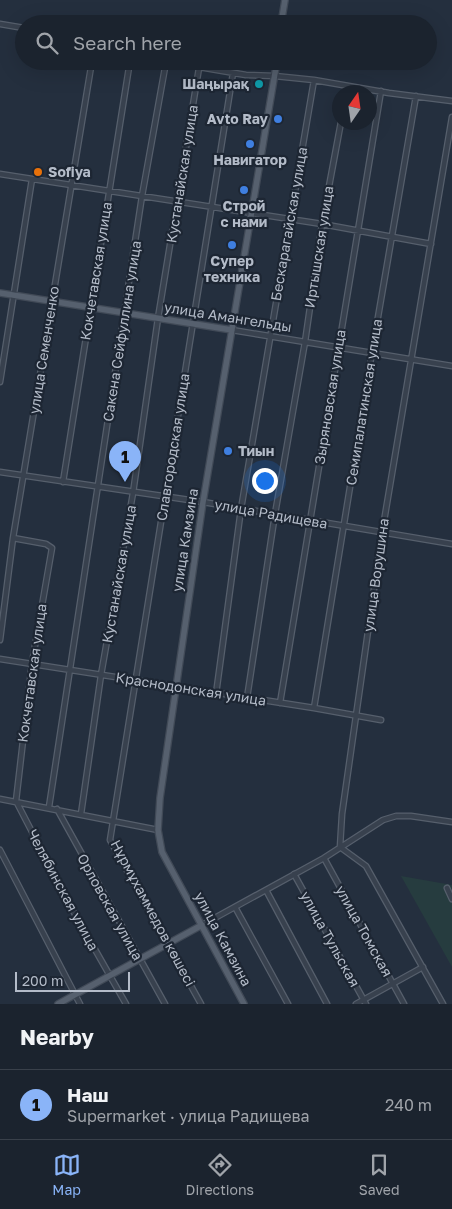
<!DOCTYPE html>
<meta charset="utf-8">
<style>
:root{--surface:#1b232e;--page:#242b36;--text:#f1f3f6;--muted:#a0a4aa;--line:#39404a;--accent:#8ab4f8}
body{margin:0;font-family:"Golos Text",sans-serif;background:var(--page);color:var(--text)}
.compass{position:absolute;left:332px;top:85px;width:45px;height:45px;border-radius:50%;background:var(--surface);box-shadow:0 5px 20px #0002;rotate:13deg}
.scale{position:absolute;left:15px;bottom:12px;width:115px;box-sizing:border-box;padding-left:5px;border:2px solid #b4bcc9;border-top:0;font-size:14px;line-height:18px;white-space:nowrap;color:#b4bcc9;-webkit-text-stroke:4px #1d2633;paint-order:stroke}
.you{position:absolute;left:264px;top:480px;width:18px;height:18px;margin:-12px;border:4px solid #fff;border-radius:50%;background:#1a73e8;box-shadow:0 0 0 8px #1a73e833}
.badge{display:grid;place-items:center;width:32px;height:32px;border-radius:50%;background:var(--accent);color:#111;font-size:16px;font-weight:700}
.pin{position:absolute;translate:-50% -41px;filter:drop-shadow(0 1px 2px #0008)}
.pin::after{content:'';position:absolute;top:26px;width:18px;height:15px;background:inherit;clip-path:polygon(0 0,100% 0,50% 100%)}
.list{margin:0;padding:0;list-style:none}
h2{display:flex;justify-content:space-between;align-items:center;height:65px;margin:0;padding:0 20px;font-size:21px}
h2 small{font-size:16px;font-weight:400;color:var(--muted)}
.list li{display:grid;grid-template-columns:32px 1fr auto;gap:15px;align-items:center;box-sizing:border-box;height:70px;padding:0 20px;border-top:1px solid var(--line)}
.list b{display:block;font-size:19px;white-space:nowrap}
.list p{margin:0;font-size:16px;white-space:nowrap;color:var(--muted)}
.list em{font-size:16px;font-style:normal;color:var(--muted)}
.icon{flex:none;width:28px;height:28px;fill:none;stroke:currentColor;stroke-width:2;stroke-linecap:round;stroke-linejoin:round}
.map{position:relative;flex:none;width:452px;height:1004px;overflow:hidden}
.search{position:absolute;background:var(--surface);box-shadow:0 5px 20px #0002;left:15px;right:15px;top:15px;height:55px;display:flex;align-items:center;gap:12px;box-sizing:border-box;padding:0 18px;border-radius:28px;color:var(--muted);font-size:19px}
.sheet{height:135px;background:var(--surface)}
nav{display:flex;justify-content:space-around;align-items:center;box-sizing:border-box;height:70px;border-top:1px solid var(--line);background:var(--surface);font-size:14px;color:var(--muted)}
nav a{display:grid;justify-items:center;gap:2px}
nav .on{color:var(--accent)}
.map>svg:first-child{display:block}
.green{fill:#263c3f}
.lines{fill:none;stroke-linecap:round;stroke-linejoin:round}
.minor-casing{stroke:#565f6c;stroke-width:7}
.major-casing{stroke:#414a57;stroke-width:8}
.minor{stroke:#38414e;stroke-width:4.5}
.major{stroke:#56606e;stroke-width:5.5}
.culture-dot{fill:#0f9aa8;stroke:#1d2633;stroke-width:2}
.shop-dot{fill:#3f7fe0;stroke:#1d2633;stroke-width:2}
.food-dot{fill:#e8710a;stroke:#1d2633;stroke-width:2}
.labels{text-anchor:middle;stroke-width:4.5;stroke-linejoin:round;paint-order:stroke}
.poi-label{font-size:14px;font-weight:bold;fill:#b4bcc9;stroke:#1d2633}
.street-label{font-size:14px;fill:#b4bcc9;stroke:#1d2633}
</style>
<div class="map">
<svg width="452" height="1004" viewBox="0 0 452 1004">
<rect width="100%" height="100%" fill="#242f3e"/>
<path class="green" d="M401 876 452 885V967Z"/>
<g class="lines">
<g class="minor-casing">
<path id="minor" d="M0 24 24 28
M164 61 246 75 275 76 314 80 389 93 452 101
M0 174 322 224 431 244
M232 330 452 366
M0 382 32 179
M0 472 203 502 452 544
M63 482 130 61
M13 538 46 544 52 548 32 663 16 801 72 909 126 1004
M0 640 13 538 92 61
M0 659 314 708 381 720
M216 694 241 509 314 80
M247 698 275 514 305 342 322 224 341 122
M280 703 381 91
M314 708 372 352 416 96
M0 799 158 830
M49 807 142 196 166 62
M57 809 165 1004
M81 814 101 675 133 493 158 318 199 68
M0 850 80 1004
M324 858 404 1004
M294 874 366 1004
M447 888 452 899
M266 890 327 1004
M235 907 288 1004
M202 925 324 858 383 820 396 816H411L452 822
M201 1004 110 840 233 73
M356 1004 423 967
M443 1004 366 866 340 847 342 814 382 533 452 117"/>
</g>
<g class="major-casing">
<path id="major" d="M281 24 285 0
M0 293 232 330
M58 1004 202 925
M244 1004 162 852 158 830 160 798 203 502 277 61"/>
</g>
<use href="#minor" class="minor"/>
<use href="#major" class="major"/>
</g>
<circle class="culture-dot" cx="259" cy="84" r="5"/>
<g class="shop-dot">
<circle cx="278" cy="119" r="5"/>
<circle cx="250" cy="144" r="5"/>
<circle cx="244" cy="190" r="5"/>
<circle cx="232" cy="245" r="5"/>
<circle cx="228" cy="451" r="5"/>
</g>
<circle class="food-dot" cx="38" cy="172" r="5"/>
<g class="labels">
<g class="poi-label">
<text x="249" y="89" text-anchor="end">Шаңырақ</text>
<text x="268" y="124" text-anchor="end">Avto Ray</text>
<text x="250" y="165">Навигатор</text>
<text x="48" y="177" text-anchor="start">Sofiya</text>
<text x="244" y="211">Строй<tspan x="244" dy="16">с нами</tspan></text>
<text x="232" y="266">Супер<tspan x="232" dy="16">техника</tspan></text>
<text x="238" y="456" text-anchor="start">Тиын</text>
</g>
<g class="street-label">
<text transform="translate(182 174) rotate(-81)" y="5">Кустанайская улица</text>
<text transform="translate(289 224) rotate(-80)" y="5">Бескарагайская улица</text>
<text transform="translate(319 247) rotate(-81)" y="5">Иртышская улица</text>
<text transform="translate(96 271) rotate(-81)" y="5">Кокчетавская улица</text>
<text transform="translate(228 317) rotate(9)" y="5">улица Амангельды</text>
<text transform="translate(122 331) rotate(-81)" y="5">Сакена Сейфуллина улица</text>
<text transform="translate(44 350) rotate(-81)" y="5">улица Семенченко</text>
<text transform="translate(330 397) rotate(-81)" y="5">Зыряновская улица</text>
<text transform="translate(364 402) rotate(-81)" y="5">Семипалатинская улица</text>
<text transform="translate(173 447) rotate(-81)" y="5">Славгородская улица</text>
<text transform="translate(271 514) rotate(10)" y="5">улица Радищева</text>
<text transform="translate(185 540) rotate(-81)" y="5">улица Камзина</text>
<text transform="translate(119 574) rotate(-80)" y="5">Кустанайская улица</text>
<text transform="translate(376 575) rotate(-82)" y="5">улица Ворушина</text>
<text transform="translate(32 673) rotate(-82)" y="5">Кокчетавская улица</text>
<text transform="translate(191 689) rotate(9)" y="5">Краснодонская улица</text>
<text transform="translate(63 890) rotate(62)" y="5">Челябинская улица</text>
<text transform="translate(110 907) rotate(61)" y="5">Орловская улица</text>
<text transform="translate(153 913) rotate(62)" y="5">Нұрмұхаммедов көшесі</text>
<text transform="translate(364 931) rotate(61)" y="5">улица Томская</text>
<text transform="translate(223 939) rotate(62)" y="5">улица Камзина</text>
<text transform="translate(330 939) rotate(61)" y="5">улица Тульская</text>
</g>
</g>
</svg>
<svg class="compass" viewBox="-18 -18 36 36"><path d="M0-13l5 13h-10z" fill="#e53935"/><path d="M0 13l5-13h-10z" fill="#a0a4aa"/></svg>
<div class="scale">200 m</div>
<div class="you"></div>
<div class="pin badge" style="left:125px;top:482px">1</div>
<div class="search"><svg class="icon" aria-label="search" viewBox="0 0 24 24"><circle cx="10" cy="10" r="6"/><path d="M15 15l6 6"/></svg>Search here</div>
</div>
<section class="sheet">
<h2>Nearby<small></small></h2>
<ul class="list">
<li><span class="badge">1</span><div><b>Наш</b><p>Supermarket · улица Радищева</p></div><em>240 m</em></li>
</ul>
</section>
<nav>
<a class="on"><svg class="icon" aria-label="map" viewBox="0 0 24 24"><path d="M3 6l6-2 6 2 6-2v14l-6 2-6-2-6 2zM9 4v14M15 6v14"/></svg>Map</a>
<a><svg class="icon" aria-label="directions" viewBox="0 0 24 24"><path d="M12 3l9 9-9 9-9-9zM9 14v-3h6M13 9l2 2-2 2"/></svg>Directions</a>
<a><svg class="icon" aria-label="saved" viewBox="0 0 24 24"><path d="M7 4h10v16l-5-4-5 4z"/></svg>Saved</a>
</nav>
